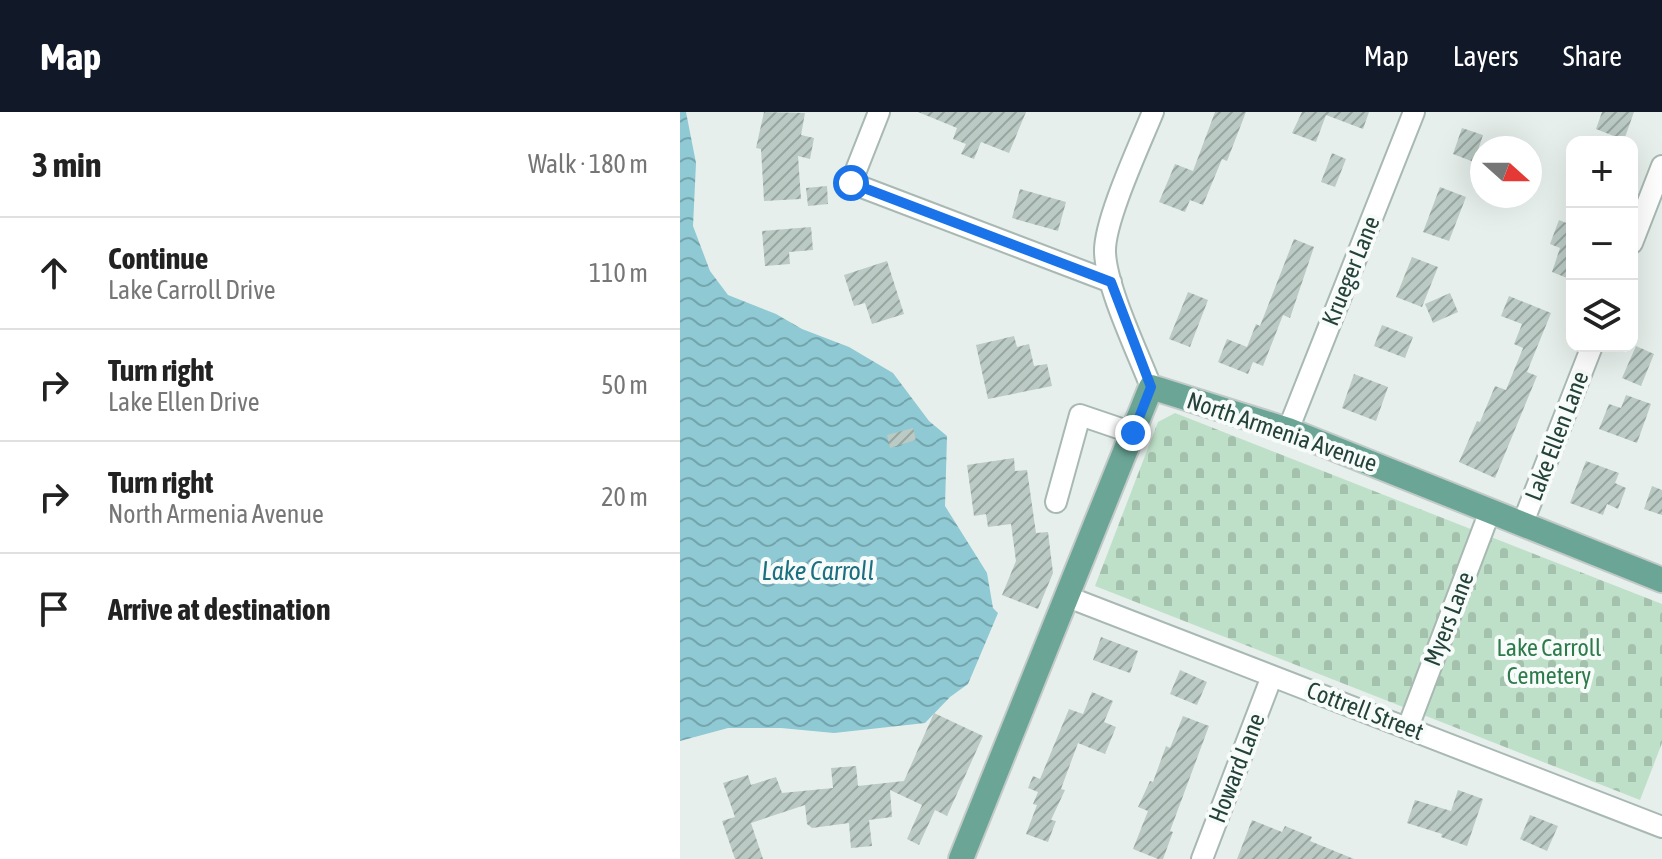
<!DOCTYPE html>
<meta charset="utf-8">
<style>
:root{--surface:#fff;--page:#f6f6f6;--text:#222;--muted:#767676;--line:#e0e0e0;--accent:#111827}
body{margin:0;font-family:"Asap Condensed",sans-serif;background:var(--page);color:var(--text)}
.controls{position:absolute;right:24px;top:24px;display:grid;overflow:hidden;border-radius:16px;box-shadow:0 8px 32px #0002}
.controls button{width:72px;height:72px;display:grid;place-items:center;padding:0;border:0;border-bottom:2px solid var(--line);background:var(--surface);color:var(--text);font:40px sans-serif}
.compass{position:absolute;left:790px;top:24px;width:72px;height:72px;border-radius:50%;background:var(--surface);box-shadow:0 8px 32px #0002;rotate:111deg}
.stop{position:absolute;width:24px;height:24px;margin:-18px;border:6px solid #1a73e8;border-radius:50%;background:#fff}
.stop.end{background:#1a73e8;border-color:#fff;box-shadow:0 2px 8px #0008}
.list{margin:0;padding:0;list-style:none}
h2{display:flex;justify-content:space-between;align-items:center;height:104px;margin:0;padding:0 32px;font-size:34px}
h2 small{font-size:26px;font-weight:400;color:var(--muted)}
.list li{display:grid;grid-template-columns:52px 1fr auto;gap:24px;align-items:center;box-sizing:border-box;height:112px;padding:0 32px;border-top:2px solid var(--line)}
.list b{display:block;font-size:30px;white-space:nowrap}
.list p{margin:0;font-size:26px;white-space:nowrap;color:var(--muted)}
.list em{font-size:26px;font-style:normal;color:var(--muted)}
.icon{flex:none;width:44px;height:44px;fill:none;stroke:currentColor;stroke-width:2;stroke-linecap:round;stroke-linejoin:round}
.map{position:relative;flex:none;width:982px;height:747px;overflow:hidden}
header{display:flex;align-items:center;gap:48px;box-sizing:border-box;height:112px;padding:0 40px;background:var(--accent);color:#fff}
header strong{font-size:38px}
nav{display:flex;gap:44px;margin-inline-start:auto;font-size:28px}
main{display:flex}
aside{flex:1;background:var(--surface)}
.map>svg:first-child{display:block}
.cemetery{fill:url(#cemetery-stones)}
.water{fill:url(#water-waves)}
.building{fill:url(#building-hatch)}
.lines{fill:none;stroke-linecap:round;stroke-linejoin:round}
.minor-casing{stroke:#a8b8b2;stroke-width:24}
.major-casing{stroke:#c2cac8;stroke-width:28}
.minor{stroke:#fff;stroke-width:20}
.major{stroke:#6aa596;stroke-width:24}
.route{stroke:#1a73e8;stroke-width:10}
.labels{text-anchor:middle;stroke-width:8;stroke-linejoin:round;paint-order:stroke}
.street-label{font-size:24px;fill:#24423a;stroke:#f7fbf9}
.park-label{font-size:24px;fill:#2d7a4b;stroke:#f7fbf9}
.water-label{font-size:26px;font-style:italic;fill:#1c6f80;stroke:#f7fbf9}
</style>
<header>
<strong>Map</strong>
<nav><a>Map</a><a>Layers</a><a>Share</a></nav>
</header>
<main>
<aside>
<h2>3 min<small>Walk · 180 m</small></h2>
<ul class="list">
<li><svg class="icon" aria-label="ahead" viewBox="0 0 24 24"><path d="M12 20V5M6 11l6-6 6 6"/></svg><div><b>Continue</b><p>Lake Carroll Drive</p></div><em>110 m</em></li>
<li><svg class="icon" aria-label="right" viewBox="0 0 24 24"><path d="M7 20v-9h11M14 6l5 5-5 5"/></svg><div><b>Turn right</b><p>Lake Ellen Drive</p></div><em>50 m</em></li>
<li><svg class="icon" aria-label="right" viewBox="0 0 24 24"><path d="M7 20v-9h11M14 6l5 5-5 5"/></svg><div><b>Turn right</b><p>North Armenia Avenue</p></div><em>20 m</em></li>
<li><svg class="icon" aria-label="arrive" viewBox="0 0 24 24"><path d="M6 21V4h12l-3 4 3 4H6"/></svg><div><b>Arrive at destination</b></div></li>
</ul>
</aside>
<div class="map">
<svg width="982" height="747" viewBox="0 0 982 747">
<defs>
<pattern id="cemetery-stones" width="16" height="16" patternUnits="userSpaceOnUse" patternTransform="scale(2)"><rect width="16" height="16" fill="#bfe0c8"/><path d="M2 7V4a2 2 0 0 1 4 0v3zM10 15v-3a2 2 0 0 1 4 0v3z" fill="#a4c1ad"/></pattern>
<pattern id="water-waves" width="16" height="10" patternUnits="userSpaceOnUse" patternTransform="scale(2)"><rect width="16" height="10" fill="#8ec9d4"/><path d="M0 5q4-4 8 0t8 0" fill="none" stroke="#74a5ad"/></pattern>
<pattern id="building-hatch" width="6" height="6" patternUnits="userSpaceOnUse" patternTransform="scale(2)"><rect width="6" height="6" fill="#bbcac4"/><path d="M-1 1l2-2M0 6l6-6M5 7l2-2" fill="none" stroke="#98a6a0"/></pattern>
</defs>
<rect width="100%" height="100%" fill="#e6efeb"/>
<path class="cemetery" d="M495 301 982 492V631L960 688 415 474 478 310Z"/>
<path class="water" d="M0 0H6L16 51 13 114 30 159 48 183 96 202 122 217 169 235 213 261 249 309 267 324 265 394 307 461 313 496 318 501 288 572 270 585 245 611 154 621 101 616H48L0 629Z"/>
<path class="building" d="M84 0 125 1 121 23 134 26 130 47 118 44 121 87 84 89 81 37 76 36Z
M238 0H346L329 41 301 30 294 47 281 42 286 32 273 27 277 16Z
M535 0H566L547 49 542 47 523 93 510 88 505 100 479 90 495 52 513 59Z
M622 0H689L683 17 646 3 636 30 612 21Z
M922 0H954L944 28 916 17Z
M782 16 803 23 794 50 773 42Z
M652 41 666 47 655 75 641 70Z
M147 74 148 92 128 94 126 76Z
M760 75 786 85 769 129 743 120Z
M340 77 386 90 378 119 332 106Z
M879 108 889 112 892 109V168L872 160 880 136 870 132Z
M131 115 133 138 109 140 110 152 85 154 82 119Z
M614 127 634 135 610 206 603 203 583 254 573 250 568 262 538 250 547 227 567 235 576 212 580 214Z
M732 145 758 155 742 195 716 185Z
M207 149 224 202 192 212 185 191 174 194 164 163Z
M508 180 528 188 510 235 489 227Z
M770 181 778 200 753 211 745 192Z
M829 184 871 201 847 260 857 264 815 366 779 350 797 309 800 310 815 274 826 278 843 236 834 232 842 212 821 204Z
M702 213 733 225 725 246 694 234Z
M334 224 337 235 349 232 354 254 367 252 372 274 308 287 296 233Z
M956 234 974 242 961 274 942 266Z
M674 262 708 275 696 309 662 296Z
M946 283 971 292 957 331 919 317 929 292 941 296Z
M233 316 236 328 210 336 207 323Z
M334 346 335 359 347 358 356 421 368 420 373 461 358 497 322 483 336 449 331 412 308 415 306 402 294 404 287 353Z
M906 349 939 361 935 371 946 376 938 397 927 392 923 403 890 391Z
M972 374 982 378V403L964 397Z
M421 525 458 539 450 561 413 548Z
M500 558 527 570 517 593 490 582Z
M412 580 433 589 424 610 436 615 425 642 398 631 381 677 385 678 371 708 376 709 368 730 346 722 357 693 353 692 358 680 348 676 353 664 360 667 389 597 403 602Z
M254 601 303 624 267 704 255 698 239 733 227 727 242 693 210 678 212 705 189 708 192 734 171 736 169 711 132 716 127 712 125 693 71 711 83 747H55L42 709 55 705 43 671 68 663 71 673 96 665 102 681 153 676 151 656 176 654 178 674 224 669Z
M503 604 529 614 490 719 493 720 483 747H478L453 737 468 699 458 695 470 669 473 670 486 634 490 636Z
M778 678 803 687 787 734 761 725 762 722 727 711 735 688 771 699Z
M850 703 878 714 867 739 840 727Z
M572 708 602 720 605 714 632 725 630 729 674 747H557Z"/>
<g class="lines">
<g class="minor-casing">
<path id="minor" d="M199 0 171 71 431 170
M952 131 982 54
M471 275C458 241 426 175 425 140 424 109 460 32 473 0
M608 318 734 0
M376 390 400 303 453 321
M842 413 912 234
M388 485 982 715
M728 615 810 399
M522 747 592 564"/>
</g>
<g class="major-casing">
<path id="major" d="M281 747 471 275 608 318 982 468"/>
</g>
<use href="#minor" class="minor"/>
<use href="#major" class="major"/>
</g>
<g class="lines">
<path class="route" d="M171 71 431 170 471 275 453 321"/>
</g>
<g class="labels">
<g class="street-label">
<text transform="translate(671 159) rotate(-68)" y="8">Krueger Lane</text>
<text transform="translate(602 320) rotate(19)" y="8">North Armenia Avenue</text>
<text transform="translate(877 324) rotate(-69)" y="8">Lake Ellen Lane</text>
<text transform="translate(769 507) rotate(-69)" y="8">Myers Lane</text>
<text transform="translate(685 599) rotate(21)" y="8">Cottrell Street</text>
<text transform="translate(557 656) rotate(-69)" y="8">Howard Lane</text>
</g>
<g class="park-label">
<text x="869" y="544">Lake Carroll<tspan x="869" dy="28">Cemetery</tspan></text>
</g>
<g class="water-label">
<text x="138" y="468">Lake Carroll</text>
</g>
</g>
</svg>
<div class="controls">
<button>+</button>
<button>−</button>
<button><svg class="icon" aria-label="layers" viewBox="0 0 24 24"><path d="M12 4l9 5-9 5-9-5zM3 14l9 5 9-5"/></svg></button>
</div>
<svg class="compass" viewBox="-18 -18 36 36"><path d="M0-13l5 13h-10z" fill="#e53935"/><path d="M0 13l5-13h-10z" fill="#767676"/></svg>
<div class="stop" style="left:171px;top:71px"></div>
<div class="stop end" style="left:453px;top:321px"></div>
</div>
</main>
